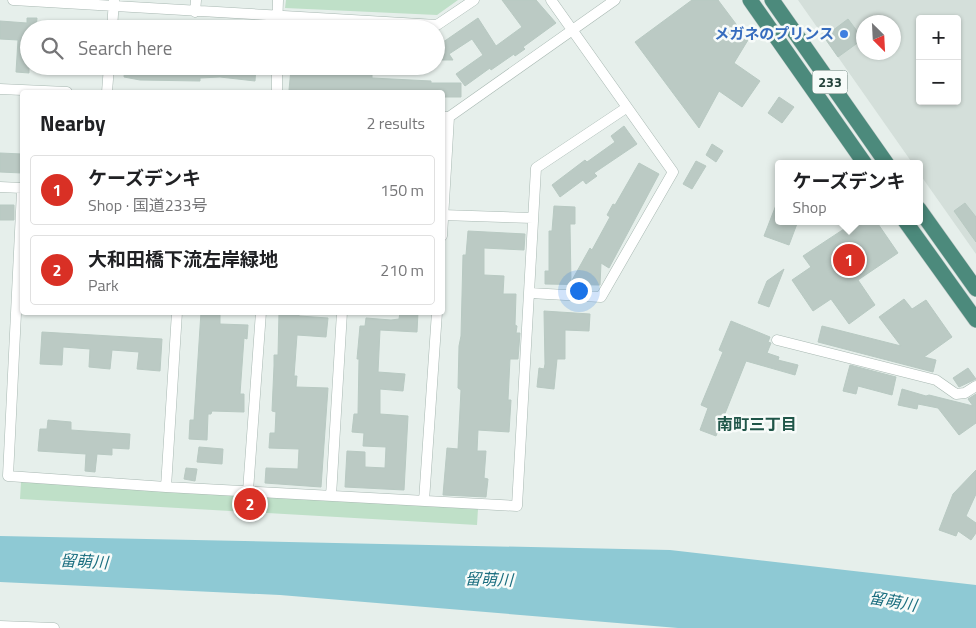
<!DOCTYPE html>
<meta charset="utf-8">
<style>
:root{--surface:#fff;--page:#f2f2f2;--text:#202124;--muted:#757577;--line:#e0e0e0;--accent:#d93025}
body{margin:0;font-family:"Titillium Web","Noto Sans JP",sans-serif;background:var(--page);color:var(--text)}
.controls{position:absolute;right:15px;top:15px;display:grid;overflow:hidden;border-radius:5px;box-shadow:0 1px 4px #0004}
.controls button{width:45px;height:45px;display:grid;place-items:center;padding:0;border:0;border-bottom:1px solid var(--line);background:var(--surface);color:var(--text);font:25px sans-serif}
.compass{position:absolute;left:856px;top:15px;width:45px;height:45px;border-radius:50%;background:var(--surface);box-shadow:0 1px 4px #0004;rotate:156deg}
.you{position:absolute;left:578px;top:290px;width:18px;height:18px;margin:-12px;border:4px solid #fff;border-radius:50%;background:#1a73e8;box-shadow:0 0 0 8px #1a73e833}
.badge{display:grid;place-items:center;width:32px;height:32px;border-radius:50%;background:var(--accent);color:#fff;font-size:16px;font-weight:700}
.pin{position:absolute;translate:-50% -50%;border:2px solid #fff;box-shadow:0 1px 5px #0006}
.popup{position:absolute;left:775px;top:160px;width:148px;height:65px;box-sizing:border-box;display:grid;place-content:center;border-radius:5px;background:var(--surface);filter:drop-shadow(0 1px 4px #0005);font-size:16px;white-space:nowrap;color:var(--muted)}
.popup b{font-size:19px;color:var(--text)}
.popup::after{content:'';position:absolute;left:50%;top:100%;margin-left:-10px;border:10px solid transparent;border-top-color:var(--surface)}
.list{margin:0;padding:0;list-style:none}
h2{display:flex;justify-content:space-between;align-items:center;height:65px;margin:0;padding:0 20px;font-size:21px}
h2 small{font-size:16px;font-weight:400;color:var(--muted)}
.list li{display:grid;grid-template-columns:32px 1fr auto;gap:15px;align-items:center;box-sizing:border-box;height:70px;margin:0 10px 10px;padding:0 10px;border:1px solid var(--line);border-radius:5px}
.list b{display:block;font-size:19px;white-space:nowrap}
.list p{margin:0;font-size:16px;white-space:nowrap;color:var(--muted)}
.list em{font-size:16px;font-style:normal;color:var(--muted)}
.icon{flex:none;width:28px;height:28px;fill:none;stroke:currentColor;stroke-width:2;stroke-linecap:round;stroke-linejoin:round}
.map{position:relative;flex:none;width:976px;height:628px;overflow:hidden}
.search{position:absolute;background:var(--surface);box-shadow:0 1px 4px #0004;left:20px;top:20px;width:425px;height:55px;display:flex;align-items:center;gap:12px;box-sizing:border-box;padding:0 18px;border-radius:28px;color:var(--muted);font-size:19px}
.panel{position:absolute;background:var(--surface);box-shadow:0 1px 4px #0004;left:20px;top:90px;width:425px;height:225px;border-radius:5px}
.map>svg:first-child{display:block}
.built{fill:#d4dfda;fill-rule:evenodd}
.green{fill:#bfe0c8}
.water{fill:#8ec9d4}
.building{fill:#bbcac4;stroke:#b8c9c2}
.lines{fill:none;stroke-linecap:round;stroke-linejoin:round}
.minor-casing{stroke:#a8b8b2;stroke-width:11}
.trunk-casing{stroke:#c2cac8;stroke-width:16}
.minor{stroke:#fff;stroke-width:10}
.trunk{stroke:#4c8a7c;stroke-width:15}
.shop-dot{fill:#3f7fe0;stroke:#f7fbf9;stroke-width:2}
.labels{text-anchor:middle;stroke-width:5;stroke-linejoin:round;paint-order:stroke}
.shield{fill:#f7fbf9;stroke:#637a73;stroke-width:1}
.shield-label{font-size:14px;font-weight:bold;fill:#24423a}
.shop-label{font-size:15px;font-weight:bold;fill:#366cbe;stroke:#f7fbf9;text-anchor:end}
.neighbourhood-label{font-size:16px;font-weight:bold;fill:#1f5548;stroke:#f7fbf9}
.water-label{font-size:16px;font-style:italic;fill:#1c6f80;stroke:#f7fbf9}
</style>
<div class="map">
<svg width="976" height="628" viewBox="0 0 976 628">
<rect width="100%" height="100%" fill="#e6efeb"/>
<path class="built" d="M798 0H976V254L919 173V164H913ZM920 19H957V101H920ZM864 22H894V52H864Z"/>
<path class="green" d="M286 0H458L437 15 285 8Z
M21 482 478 509 477 525 20 499Z"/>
<path class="water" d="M0 536 670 550 976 585V628H678L280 595 0 582Z"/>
<path class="building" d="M502 0H536L556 23 523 47 525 49 515 56 514 54 491 70 490 68 465 86 456 74 483 55 472 39 449 54 453 60H436V47L478 18 496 46 522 27Z
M692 0H718L748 40 734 63 760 81 742 107 719 91 699 128 635 42Z
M27 18H37L36 29H29V73L16 72 18 40 0 39V21L27 23Z
M848 19 863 39 838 57 824 37Z
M125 66H256L255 81 220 77 200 78V81L140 80 124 77Z
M298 67 372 72V78L431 81V83H461V97H442V92H321L289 90 291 69H298Z
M779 97 794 107 782 123 768 113Z
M624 126 637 144 594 173 597 176 586 184 583 180 560 197 552 185 585 160 587 162 615 142 611 136Z
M712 144 723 151 716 162 706 155Z
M0 153 22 154V173L0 172Z
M696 161 706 166 692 189 683 184Z
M639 163 659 174 609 268 601 263 600 285 545 284V271H549V231H552L554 206 575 207V224H570L571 282 590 248 592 250 610 217 607 215 613 204 615 205Z
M778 200 779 221H798L789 245 764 236Z
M965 203 976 217V242L954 211Z
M0 205H14V220H0Z
M839 221H876L898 253 858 280 875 305 849 324 831 299 813 311 792 280 811 267 803 256 844 229Z
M468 231 525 234 524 250 484 248V275L504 276 503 294H516L515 325 517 326 516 333H520L518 359H510L508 400H511L509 432 478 430 477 451H486L484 478 488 479 486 497 443 495 447 448 458 449 461 390 458 388 459 346 461 336 463 255H466Z
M784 269 769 307 758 303 767 281Z
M904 299 912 309 926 300 952 337 924 357 936 360 933 372 818 342 822 326 901 346 879 317Z
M544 311 590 314 589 331 565 330V359H557L554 389 537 387 539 368 544 369 545 364Z
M201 312H220V324L248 325 247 339 244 338 240 394H244V412L212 411 211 414H208L207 440 189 439 190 420H194Z
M279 312H299V316L328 318 326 337 297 335 294 376H297L296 387 328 388 321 487 265 483 266 468 298 469 299 449 269 448 270 433H275L276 412 272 411 274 366V355H278Z
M400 312H418L417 332 380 330 378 372 405 374 403 391 380 389V414L408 416 404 490 345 487 347 451 365 452V467L385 468 386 447 363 446 364 433 352 432 354 414H358L359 359H357L360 326H365L366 318 391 320 399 319Z
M731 321 770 337 768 342 771 343 767 353 779 357 778 360 798 365 795 375 746 361 716 436 700 430 708 408 701 405 723 352 719 350Z
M42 332 162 339 160 371 137 369 139 352 112 350 110 369 89 367 90 349 63 347 62 365 40 364Z
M850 365 896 377 892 395 858 386 856 394 843 391Z
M968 368 976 379 959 387 953 378Z
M902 389 926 396 929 395 973 406 968 399 976 394V423L959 435 938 408 918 404 917 409 898 405Z
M48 420 71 422V430L130 434 129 449 112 448V455L97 454 95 472 85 471 86 454 38 451 40 429H47Z
M199 447 223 449 222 464 197 462Z
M186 468 197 469 195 481 184 479Z
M976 470V494L966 516 976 523V533L971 540 958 531 956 536 939 530 953 494Z"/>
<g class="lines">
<g class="minor-casing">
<path id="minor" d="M13 0 437 25 474 0
M195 12 196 0
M112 29 114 0
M277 29 278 0
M277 66V92
M0 89 67 92
M107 92 109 66
M442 117H449L615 0
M0 187 22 188
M22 191 8 476 166 487 517 506 536 168 626 108
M442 215 533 218
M442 236 449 117
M530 293 601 297 673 172 551 0
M777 340 936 380 956 394 965 393 976 386
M166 487 177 312
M248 491 261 312
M331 496 342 312
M424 501 437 312
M0 626 54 628"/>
</g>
<g class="trunk-casing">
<path id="trunk" d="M750 0 865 164
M772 0 887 164
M919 209 976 289
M905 221 976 320"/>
</g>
<use href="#minor" class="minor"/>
<use href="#trunk" class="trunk"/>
</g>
<circle class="shop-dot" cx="844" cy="34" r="5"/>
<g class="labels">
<rect class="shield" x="812.5" y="70.5" width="35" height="23" rx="4"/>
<g class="shield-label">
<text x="830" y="87">233</text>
</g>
<g class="shop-label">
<text x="834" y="39">メガネのプリンス</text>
</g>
<g class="neighbourhood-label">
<text x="757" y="430">南町三丁目</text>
</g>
<g class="water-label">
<text transform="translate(84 561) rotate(3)" y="6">留萌川</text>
<text transform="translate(489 579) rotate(2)" y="6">留萌川</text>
<text transform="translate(893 601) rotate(10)" y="6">留萌川</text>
</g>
</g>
</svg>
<div class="controls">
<button>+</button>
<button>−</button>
</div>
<svg class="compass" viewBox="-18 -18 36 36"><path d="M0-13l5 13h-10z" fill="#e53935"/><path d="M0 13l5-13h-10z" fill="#757577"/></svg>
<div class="you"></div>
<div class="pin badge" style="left:849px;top:260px">1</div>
<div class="popup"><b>ケーズデンキ</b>Shop</div>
<div class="pin badge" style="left:250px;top:504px">2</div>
<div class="search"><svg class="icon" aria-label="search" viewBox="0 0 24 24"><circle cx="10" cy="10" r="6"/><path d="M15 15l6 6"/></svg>Search here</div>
<section class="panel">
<h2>Nearby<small>2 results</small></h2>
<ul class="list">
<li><span class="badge">1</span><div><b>ケーズデンキ</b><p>Shop · 国道233号</p></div><em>150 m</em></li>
<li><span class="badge">2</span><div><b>大和田橋下流左岸緑地</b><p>Park</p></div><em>210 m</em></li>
</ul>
</section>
</div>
